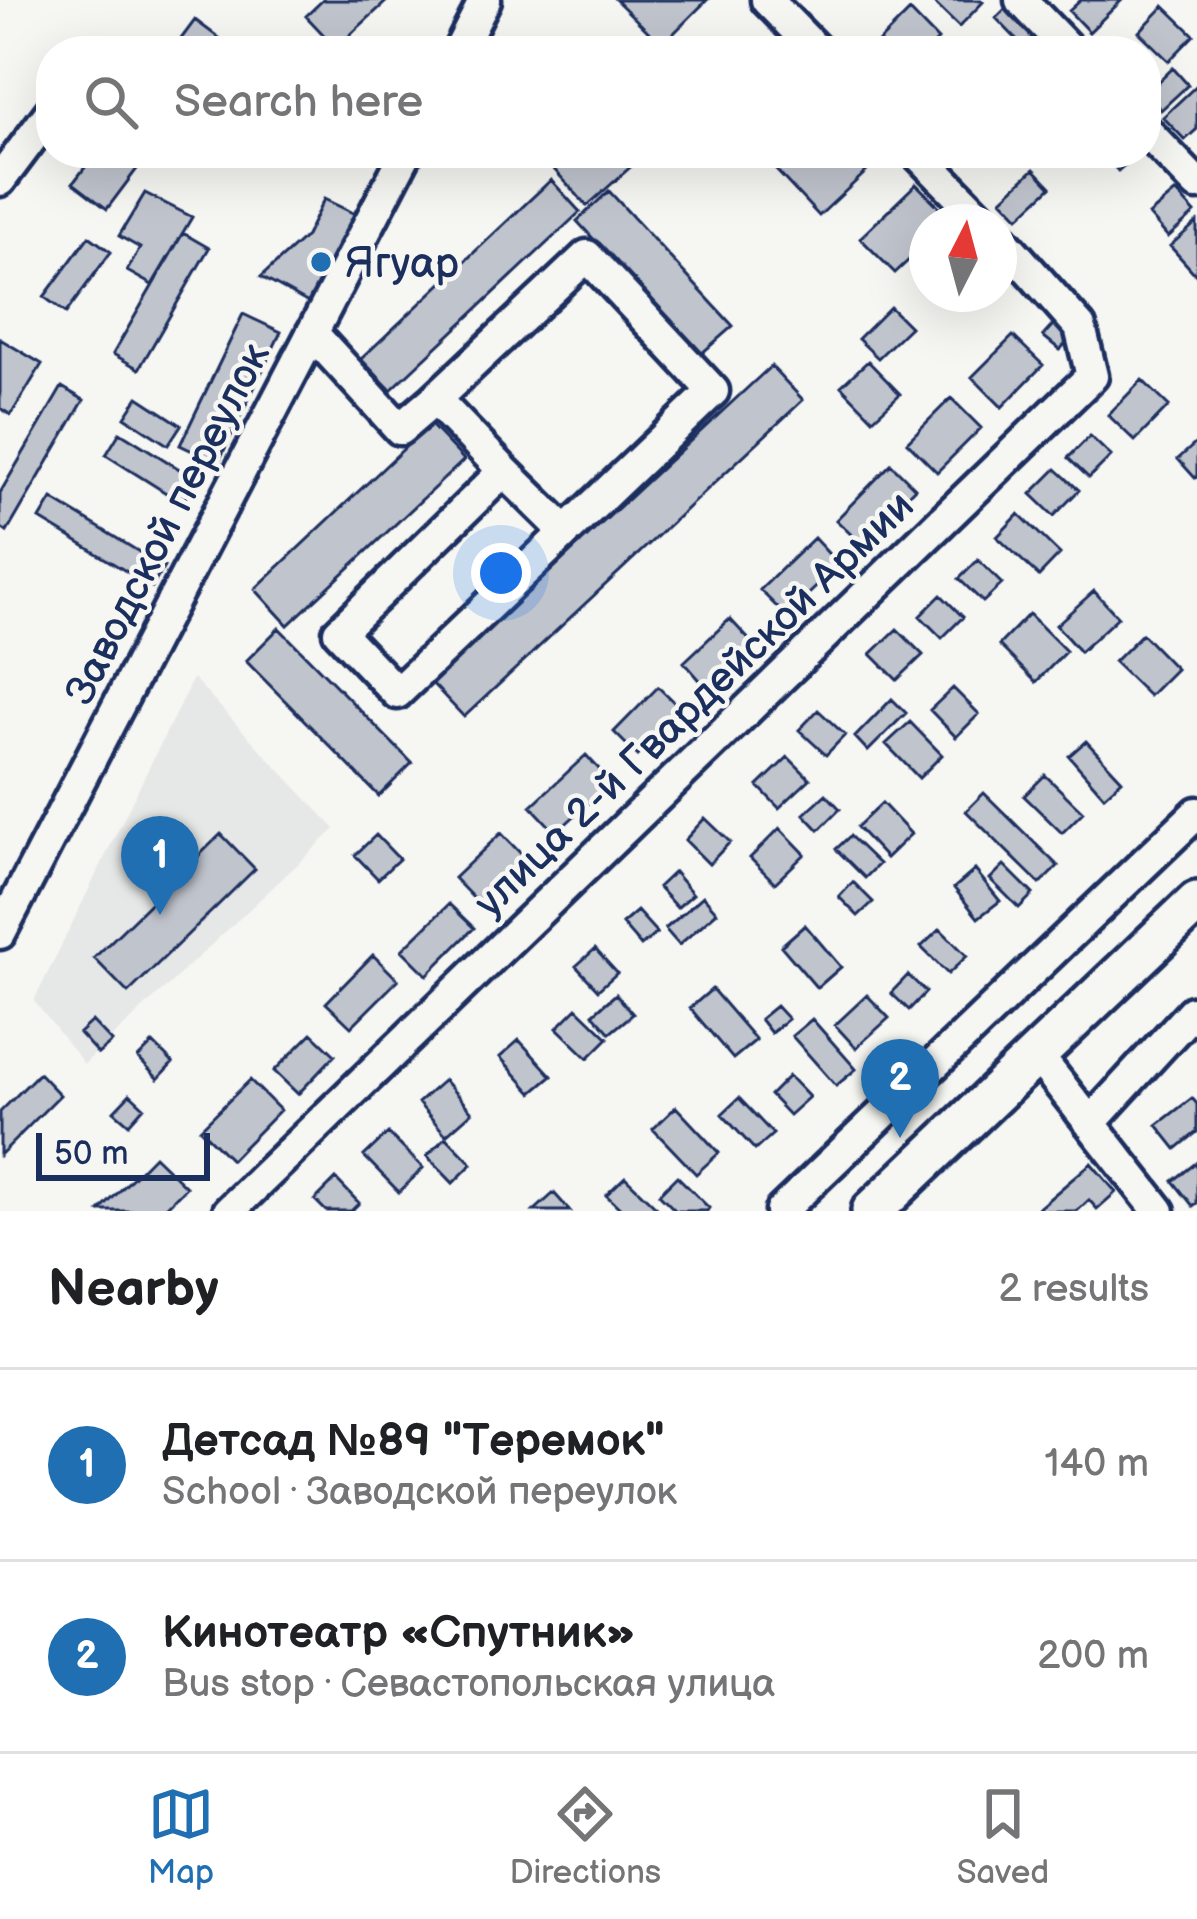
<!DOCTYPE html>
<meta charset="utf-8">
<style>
:root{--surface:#fff;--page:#f6f6f6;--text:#202124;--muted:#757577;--line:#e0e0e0;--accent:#1f6fb2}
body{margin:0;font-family:"Balsamiq Sans",sans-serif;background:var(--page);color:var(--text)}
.compass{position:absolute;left:909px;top:204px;width:108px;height:108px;border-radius:50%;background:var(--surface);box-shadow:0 12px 48px #0002;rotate:6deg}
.scale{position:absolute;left:36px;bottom:30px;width:174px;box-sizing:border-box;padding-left:12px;border:6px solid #1b2f5e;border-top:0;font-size:33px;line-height:42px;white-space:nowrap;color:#1b2f5e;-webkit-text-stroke:9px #f6f6f2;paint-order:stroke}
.you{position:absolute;left:501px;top:573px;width:42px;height:42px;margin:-30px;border:9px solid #fff;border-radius:50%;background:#1a73e8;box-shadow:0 0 0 18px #1a73e833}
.badge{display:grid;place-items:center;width:78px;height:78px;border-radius:50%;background:var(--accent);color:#fff;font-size:39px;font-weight:700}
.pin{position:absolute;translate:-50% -99px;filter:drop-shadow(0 3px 6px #0008)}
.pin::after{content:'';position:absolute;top:63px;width:42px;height:36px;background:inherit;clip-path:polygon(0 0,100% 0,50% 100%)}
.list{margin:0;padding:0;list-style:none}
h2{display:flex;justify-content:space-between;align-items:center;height:156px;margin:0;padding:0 48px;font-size:51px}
h2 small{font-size:39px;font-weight:400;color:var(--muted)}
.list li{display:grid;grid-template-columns:78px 1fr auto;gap:36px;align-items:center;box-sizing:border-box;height:192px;padding:0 48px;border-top:3px solid var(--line)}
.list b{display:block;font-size:45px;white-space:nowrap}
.list p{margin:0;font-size:39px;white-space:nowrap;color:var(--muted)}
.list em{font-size:39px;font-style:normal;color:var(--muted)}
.icon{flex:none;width:66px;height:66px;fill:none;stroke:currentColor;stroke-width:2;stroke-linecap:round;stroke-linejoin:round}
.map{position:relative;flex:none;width:1197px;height:1211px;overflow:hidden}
.search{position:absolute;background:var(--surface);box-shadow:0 12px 48px #0002;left:36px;right:36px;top:36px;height:132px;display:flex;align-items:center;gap:30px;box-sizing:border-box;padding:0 42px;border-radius:48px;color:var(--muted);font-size:45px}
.sheet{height:540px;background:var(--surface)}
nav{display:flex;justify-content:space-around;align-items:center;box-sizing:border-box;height:168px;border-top:3px solid var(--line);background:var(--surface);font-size:33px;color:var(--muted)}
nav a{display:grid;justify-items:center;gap:6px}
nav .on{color:var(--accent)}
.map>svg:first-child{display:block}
.built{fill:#e6e7e7}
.building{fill:#c0c4cd;stroke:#1b2f5e;stroke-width:3}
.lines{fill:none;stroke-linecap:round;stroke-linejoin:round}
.minor-casing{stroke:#1b2f5e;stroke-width:39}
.major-casing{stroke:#1b2f5e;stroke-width:48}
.minor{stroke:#f6f6f2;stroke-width:30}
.major{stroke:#f6f6f2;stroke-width:39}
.poi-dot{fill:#1f6fb2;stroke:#f6f6f2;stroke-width:4.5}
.labels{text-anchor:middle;stroke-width:9;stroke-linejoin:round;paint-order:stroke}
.poi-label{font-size:42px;fill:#1b2f5e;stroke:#f6f6f2;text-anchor:start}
.street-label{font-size:42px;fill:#1b2f5e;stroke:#f6f6f2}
</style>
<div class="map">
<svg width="1197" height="1211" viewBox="0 0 1197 1211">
<rect width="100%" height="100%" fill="#f6f6f2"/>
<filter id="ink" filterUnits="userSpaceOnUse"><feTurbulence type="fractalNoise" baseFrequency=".00833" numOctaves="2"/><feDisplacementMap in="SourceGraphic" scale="24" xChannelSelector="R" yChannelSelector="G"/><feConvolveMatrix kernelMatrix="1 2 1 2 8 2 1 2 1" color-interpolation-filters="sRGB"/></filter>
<g filter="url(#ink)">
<path class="built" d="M193 678 335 829 84 1064 34 1001Z"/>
<path class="building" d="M323 0H388L336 48 306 16Z
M616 0H707L662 45Z
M931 0H981L983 2 959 27Z
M1081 0H1122L1089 32 1069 11Z
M1011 3 1039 31 1023 46 996 18Z
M1164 6 1194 35 1169 61 1139 32Z
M910 11 938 40 927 51H870Z
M195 20 230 46 226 51H172Z
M1173 68 1188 85 1161 110 1146 94Z
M1197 85V129L1185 140 1163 117Z
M96 153H149L107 209 73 183Z
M545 153H646L587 206 542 156Z
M760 153H851L867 171 819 216Z
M1102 153H1138L1118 171Z
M1034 169 1051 187 1019 217 1002 199Z
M551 180 580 212 391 390 361 359Z
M916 184 951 219 948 222H927V243L895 273 860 238Z
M609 191 733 326 700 355 577 221Z
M1176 192 1195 213 1168 237 1149 215Z
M145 193 192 217 152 285 127 271 140 248 119 236Z
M324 199 359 216 314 306 261 277 306 236Z
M1197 222V276L1170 246Z
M183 233 209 248 139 369 113 354Z
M89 236 111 252 66 313 44 297Z
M890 307 910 327 878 358 858 339Z
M243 314 281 332 218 463 180 445Z
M1059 318 1075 332 1060 350 1043 336Z
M1013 336 1043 365 1002 407 972 377Z
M0 339 42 364 11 415 0 408Z
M868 361 900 394 873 419 841 386Z
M771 366 803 400 464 717 431 682Z
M1142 380 1169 406 1135 441 1108 415Z
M62 387 84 400 7 532 0 527V493Z
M138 397 181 425 168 445 125 417Z
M951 398 981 428 937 472 907 442Z
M430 424 464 460 288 625 255 589Z
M120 432 197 480 182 503 106 455Z
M1090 436 1111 456 1089 478 1068 458Z
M1197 442V477L1195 478 1178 459Z
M891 464 915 488 860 543 836 520Z
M1056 469 1079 490 1054 516 1031 494Z
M52 499 164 567 152 587 40 519Z
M1019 514 1060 554 1039 576 997 537Z
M814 538 839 565 786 616 760 590Z
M978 560 1002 584 983 602 959 579Z
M1094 591 1118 617 1080 652 1056 625Z
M941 595 963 617 942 638 920 616Z
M1029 614 1066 651 1036 682 999 645Z
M730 619 753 644 706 687 684 662Z
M279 628 412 763 379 796 246 661Z
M897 629 923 655 897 680 871 654Z
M1142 634 1176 669 1149 696 1114 662Z
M658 687 683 711 638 756 614 732Z
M953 688 979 714 956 737 930 710Z
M892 699 906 713 868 751 855 737Z
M818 710 845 735 826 755 799 730Z
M910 722 942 755 919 778 886 744Z
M1086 741 1122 780 1104 796 1069 756Z
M586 755 611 782 556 833 531 806Z
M788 757 810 779 779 808 758 786Z
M1045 775 1083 812 1062 833 1024 796Z
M984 793 1058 866 1040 884 966 811Z
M826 794 840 809 819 830 804 814Z
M882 803 911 834 886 858 857 827Z
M705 818 730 842 709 864 685 840Z
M780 828 805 854 775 883 750 858Z
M501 833 524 857 477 902 454 878Z
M221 834 255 869 128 993 94 958Z
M376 835 399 859 378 879 355 855Z
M850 836 879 864 865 878 836 849Z
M1004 865 1033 894 1019 908 990 879Z
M975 870 1000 901 978 918 954 888Z
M674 872 693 894 677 908 658 887Z
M853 882 873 902 858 916 839 897Z
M703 896 717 912 679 945 665 929Z
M449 904 474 928 427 975 402 950Z
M637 911 657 933 641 946 622 924Z
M805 925 841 967 817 988 781 946Z
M940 929 967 956 948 974 921 947Z
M595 949 617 973 598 990 576 966Z
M373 955 398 980 351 1027 326 1003Z
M908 975 926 992 909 1010 891 993Z
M712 989 756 1040 733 1059 690 1008Z
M616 994 633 1014 610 1033 593 1014Z
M867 995 889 1018 856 1048 835 1025Z
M776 1006 788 1019 771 1033 760 1019Z
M577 1008 608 1038 588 1058 557 1028Z
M812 1019 856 1069 836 1086 792 1036Z
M92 1021 112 1042 98 1054 79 1033Z
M312 1033 335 1055 298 1094 274 1071Z
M519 1040 552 1076 532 1093 500 1057Z
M153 1043 173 1063 158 1079 138 1058Z
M39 1073 60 1095 0 1155V1112Z
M789 1076 809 1097 789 1115 770 1095Z
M250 1080 280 1110 231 1160 200 1129Z
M444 1080 472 1112 446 1135 418 1103Z
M130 1094 144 1107 129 1124 114 1111Z
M739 1098 773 1134 755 1150 722 1114Z
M1192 1098 1197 1104V1132L1176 1149 1157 1125Z
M676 1107 719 1153 696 1174 653 1129Z
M388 1133 423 1168 399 1192 364 1156Z
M446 1137 472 1164 453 1183 427 1156Z
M154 1156 186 1187 162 1211H100Z
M1197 1162V1203L1193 1206 1173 1181Z
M1091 1163 1116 1192 1097 1209 1089 1200 1077 1211H1035Z
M677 1176 709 1208 707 1211H676L659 1194Z
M625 1177 660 1211H623L606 1195Z
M336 1179 359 1203 351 1211H326L315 1200Z
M554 1193 570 1211H534Z"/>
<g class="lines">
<g class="minor-casing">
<path id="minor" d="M767 0 817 51
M1021 0 1070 51
M459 51 485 0
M1146 131 1197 184
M917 153 985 222
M0 180 51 112
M312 333 400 429 435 399 504 471 339 632 397 693 713 391 587 256 435 399
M504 471 566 532
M0 933 406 153
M1036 1054 1159 1211
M1090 1123 1192 1012
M229 1211 1092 376 1080 327 999 236
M781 1211 1197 813"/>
</g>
<g class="major-casing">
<path id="major" d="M872 1211 1197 902"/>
</g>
<use href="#minor" class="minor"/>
<use href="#major" class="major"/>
</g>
</g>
<circle class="poi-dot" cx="321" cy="262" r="12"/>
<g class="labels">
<g class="poi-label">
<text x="345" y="277">Ягуар</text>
</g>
<g class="street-label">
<text transform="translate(166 523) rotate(-63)" y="15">Заводской переулок</text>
<text transform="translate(693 703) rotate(-44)" y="15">улица 2-й Гвардейской Армии</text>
</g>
</g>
</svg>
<svg class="compass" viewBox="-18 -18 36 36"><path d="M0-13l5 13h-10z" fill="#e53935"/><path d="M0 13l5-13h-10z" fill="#757577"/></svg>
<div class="scale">50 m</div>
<div class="you"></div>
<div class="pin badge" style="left:160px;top:915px">1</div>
<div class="pin badge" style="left:900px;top:1138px">2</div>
<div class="search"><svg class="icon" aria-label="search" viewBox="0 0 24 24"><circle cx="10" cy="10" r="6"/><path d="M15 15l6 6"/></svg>Search here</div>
</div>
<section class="sheet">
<h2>Nearby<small>2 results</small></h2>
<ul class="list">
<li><span class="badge">1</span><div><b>Детсад №89 &quot;Теремок&quot;</b><p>School · Заводской переулок</p></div><em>140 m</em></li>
<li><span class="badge">2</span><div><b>Кинотеатр «Спутник»</b><p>Bus stop · Севастопольская улица</p></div><em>200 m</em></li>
</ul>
</section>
<nav>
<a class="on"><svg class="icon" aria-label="map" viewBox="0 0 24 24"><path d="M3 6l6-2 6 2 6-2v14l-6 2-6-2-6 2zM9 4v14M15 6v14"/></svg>Map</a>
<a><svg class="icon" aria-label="directions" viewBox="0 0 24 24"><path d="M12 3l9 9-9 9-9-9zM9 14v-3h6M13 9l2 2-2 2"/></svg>Directions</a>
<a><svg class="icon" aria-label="saved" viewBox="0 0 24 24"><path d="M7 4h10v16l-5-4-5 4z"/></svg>Saved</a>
</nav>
